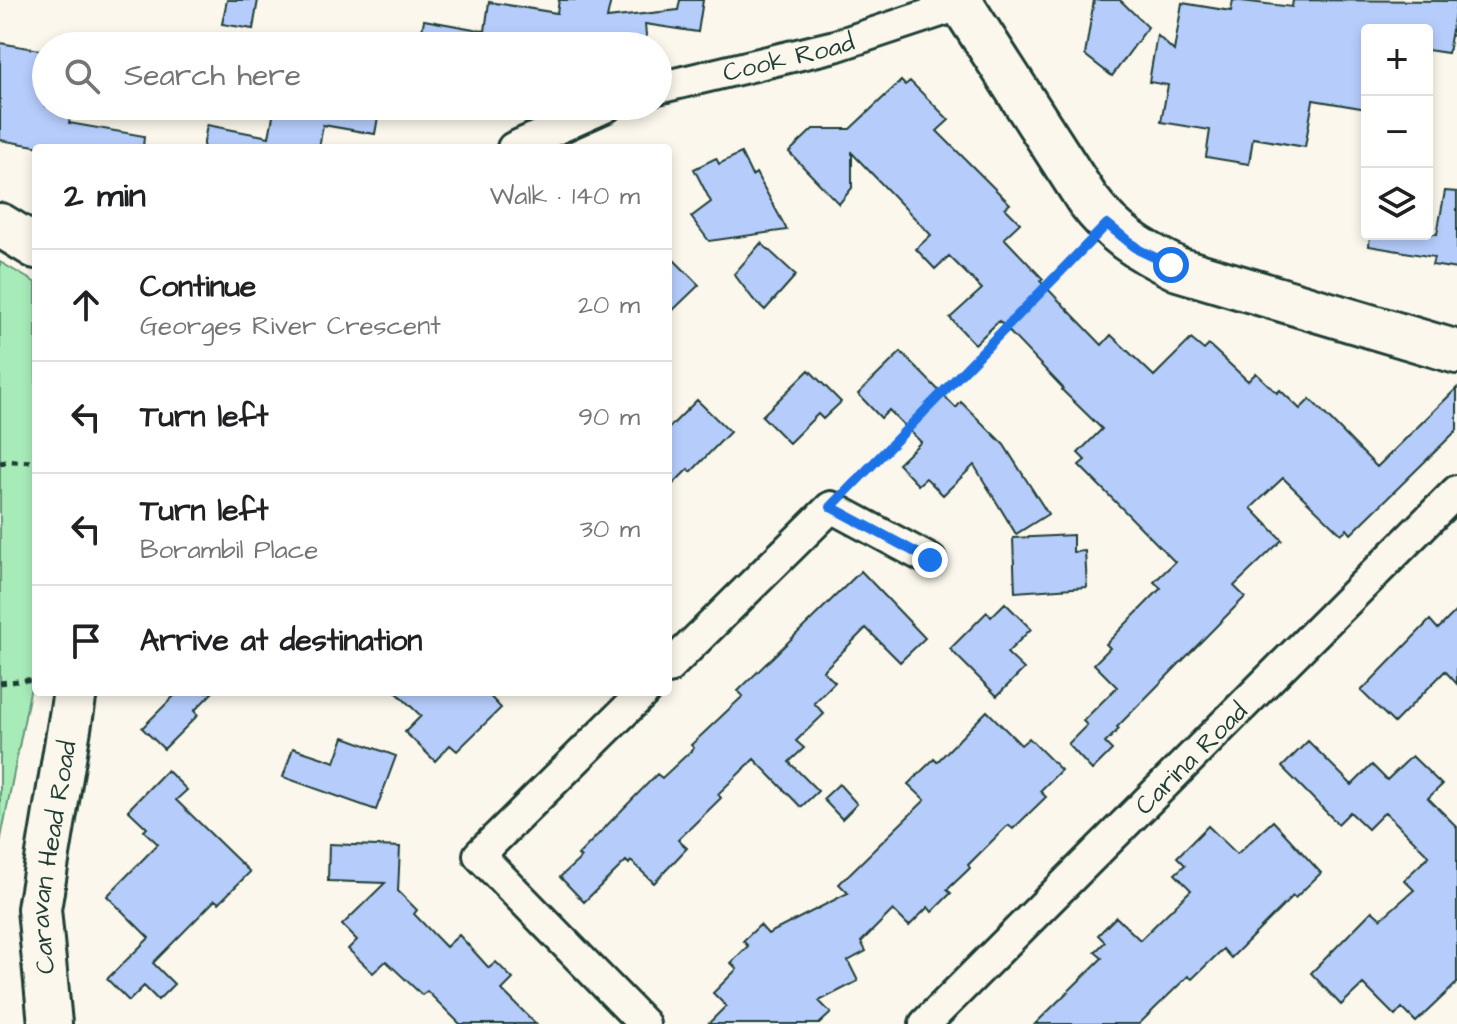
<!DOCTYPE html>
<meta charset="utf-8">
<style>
:root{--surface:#fff;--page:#f6f6f6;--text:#202124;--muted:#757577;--line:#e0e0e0}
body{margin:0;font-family:"Architects Daughter",sans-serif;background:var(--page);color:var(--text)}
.controls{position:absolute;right:24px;top:24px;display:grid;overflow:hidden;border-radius:8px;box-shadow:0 4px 12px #0003}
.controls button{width:72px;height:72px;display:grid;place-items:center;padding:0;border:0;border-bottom:2px solid var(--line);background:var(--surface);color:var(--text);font:40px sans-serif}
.stop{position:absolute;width:24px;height:24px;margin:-18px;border:6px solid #1a73e8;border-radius:50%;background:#fff}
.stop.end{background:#1a73e8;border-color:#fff;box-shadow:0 2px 8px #0008}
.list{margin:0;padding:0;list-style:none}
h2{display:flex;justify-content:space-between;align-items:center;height:104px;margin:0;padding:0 32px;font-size:34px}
h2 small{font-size:26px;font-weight:400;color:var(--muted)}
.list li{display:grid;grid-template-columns:52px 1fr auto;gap:24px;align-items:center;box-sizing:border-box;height:112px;padding:0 32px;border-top:2px solid var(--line)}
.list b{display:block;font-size:30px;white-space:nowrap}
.list p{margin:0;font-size:26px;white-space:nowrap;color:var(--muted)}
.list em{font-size:26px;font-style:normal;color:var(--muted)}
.icon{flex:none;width:44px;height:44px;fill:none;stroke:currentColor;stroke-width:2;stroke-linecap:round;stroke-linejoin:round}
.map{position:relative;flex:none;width:1457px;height:1024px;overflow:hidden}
.search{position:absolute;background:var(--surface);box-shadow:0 4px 12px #0003;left:32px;top:32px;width:640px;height:88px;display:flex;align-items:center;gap:20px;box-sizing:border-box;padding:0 28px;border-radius:44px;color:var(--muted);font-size:30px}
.panel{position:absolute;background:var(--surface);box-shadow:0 4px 12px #0003;left:32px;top:144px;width:640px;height:552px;border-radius:8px}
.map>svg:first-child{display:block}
.green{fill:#a7ecb8;stroke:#639476;stroke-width:2}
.building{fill:#b6cdfc;stroke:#1f3d34;stroke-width:2}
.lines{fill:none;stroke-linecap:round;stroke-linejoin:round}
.street-casing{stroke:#1f3d34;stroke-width:36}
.secondary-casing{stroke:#1f3d34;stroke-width:48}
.path{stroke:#1f3d34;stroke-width:5;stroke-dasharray:6 6;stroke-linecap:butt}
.street{stroke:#fbf7ec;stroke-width:30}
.secondary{stroke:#fbf7ec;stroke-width:42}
.route{stroke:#1a73e8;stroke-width:10}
.labels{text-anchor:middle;stroke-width:6;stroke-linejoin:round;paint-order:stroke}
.street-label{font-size:26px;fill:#1f3d34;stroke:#fbf7ec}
</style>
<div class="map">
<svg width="1457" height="1024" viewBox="0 0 1457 1024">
<rect width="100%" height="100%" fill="#fbf7ec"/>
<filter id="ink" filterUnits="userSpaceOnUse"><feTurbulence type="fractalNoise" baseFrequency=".0125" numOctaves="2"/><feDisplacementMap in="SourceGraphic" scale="16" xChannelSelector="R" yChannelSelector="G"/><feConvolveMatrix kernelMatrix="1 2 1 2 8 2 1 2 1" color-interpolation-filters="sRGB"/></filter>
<g filter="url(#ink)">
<path class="green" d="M0 262 36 283V661L0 843Z"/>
<path class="building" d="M227 0H258L253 29 222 24Z
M559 0H611L607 18 678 10 680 0H703L698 32 645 24 647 46H613L573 39 572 44 542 39 541 46H419L424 20 485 31 489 2 557 13Z
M1094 0H1120L1148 27 1112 76 1085 55Z
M1233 0 1292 7 1293 0 1457 1 1448 53 1427 50V30H1367V109L1313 100 1305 147 1253 138 1249 164 1206 157 1210 130 1161 122 1168 85 1149 82 1157 35 1174 51 1182 3 1231 11Z
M0 43 46 51V106H72L69 123 144 136 143 148H46L0 140Z
M901 81 905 85 910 81 949 120 937 131 1010 204 1005 208 1020 223 1004 238 1043 279 1040 281 1102 345 1111 335 1154 376 1191 339 1204 350 1209 345 1248 381 1256 373 1277 393 1280 390 1300 409 1310 399 1377 467 1457 388V430L1351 534 1347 529 1341 534 1283 478 1251 508 1282 540 1234 586 1245 597 1117 727 1119 729 1105 743 1112 750 1092 770 1068 744 1087 725 1083 721 1117 687 1094 664 1110 648 1106 644 1161 588 1154 582 1175 562 1079 465 1085 460 1078 453 1102 429 1062 390 1063 388 999 321 975 344 950 318 982 289 949 256 935 269 916 249 931 235 852 153V188L839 204 789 152 813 129H850Z
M275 106H380L375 134 323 125 319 148H203L207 125 269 137Z
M741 153 752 176 756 173 787 230 709 241 691 217 711 202 694 169 716 158 719 164Z
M1445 191 1457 192V269L1432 265 1434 257 1369 246 1370 234H1437Z
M761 243 796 275 765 310 753 299 734 274Z
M668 254 699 285 668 315Z
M901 352 956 408 961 402 1004 445 1048 514 1016 534 974 465 943 495 926 478 918 485 898 464 921 442 889 410 881 418 858 394Z
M809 370 841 402 823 419 818 414 789 443 762 416Z
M697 400 730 432 691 472 688 469 668 489V429Z
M1073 535V552L1085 551 1087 587 1015 592 1013 538Z
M861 571 925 638 900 662 866 628 823 671 835 682 814 703 824 714 796 741 804 748 789 762 818 791 801 807 754 759 718 794 721 798 678 840 687 848 654 883 631 861 629 864 626 861 584 902 560 877 581 858 578 855 657 774 662 778 694 748 691 745 743 696 738 691Z
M1005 603 1031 629 1007 653 1024 669 997 696 950 649 987 612 991 617Z
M1457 610V684L1445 671 1394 723 1361 691 1430 620 1438 629Z
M178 692H213L194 711 198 715 164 749 142 728Z
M396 692H486L501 708 457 751 450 745 435 761 405 732 421 716Z
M987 711 1021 745 1029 738 1061 770 1040 791 1046 797 1013 829 1008 825 968 865 970 868 947 890 951 893 932 912 928 907 909 926 893 910 861 942 866 951 848 961 858 981 819 1001 831 1013 819 1024H708L726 1006 713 993 737 969 731 963 748 946 743 941 760 925 768 934 848 893 839 884 925 800 908 784 934 759 937 762Z
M344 737 396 756 376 810 283 777 293 748 335 762Z
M1308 741 1352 785 1372 765 1387 780 1412 756 1442 785 1428 798 1457 827V983L1416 1022 1402 1008 1395 1016 1363 984 1341 1005 1311 973 1372 911 1381 919 1414 890 1404 880 1429 856 1385 812 1368 829 1350 812 1338 824 1282 767Z
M167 770 187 790 176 800 250 872 219 903 215 900 153 963 174 984 158 1000 144 986 129 1001 107 979 149 938 107 896 158 844 144 831 147 828 128 810Z
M839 784 857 804 842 819 823 799Z
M1273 821 1321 873 1295 898 1293 896 1231 958 1223 949 1192 979 1188 976 1139 1024H1035L1102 958 1095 952 1105 942 1098 935 1116 917 1140 940 1191 890 1175 874 1185 865 1177 857 1208 826 1237 854Z
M329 844 400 847 398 891 417 910 414 914 446 947 459 935 489 968 496 962 513 979 502 990 536 1024H460L427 991 422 995 386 961 373 973 348 949 357 940 342 925 385 883 328 881Z"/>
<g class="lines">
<g class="street-casing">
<g id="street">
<path id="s1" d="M658 88 835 46 962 4"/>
<path d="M513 148 607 106"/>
<path d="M668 668 831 507 930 560"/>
<path d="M644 692 479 855 644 1024"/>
<path id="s2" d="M925 1024 1457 491"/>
</g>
</g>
<g class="secondary-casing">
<g id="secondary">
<path d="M959 0 1087 199C1113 234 1139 250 1178 269L1457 352"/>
<path d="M0 225 36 247"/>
<path id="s3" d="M50 1024 39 909 75 692"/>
</g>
</g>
<path class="path" d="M0 463 11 461 36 462
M851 486 1084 247
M0 683 36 679"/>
<use href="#street" class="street"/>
<use href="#secondary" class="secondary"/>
</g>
</g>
<g class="lines" filter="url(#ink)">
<path class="route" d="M930 560 831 507 1107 224 1139 250 1171 265"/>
</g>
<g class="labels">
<g class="street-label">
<text dy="9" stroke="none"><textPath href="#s1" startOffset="134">Cook Road</textPath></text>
<text dy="9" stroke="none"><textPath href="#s2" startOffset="376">Carina Road</textPath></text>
<text dy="9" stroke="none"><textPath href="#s3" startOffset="168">Caravan Head Road</textPath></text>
</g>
</g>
</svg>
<div class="controls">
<button>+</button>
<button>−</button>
<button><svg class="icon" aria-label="layers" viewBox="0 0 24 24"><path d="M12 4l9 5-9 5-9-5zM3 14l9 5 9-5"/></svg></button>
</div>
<div class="stop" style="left:1171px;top:265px"></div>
<div class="stop end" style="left:930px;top:560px"></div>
<div class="search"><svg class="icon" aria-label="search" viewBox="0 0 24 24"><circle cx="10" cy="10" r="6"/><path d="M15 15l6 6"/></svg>Search here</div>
<section class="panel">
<h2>2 min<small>Walk · 140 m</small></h2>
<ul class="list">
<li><svg class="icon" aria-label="ahead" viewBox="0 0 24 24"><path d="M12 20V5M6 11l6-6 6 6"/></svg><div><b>Continue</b><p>Georges River Crescent</p></div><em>20 m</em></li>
<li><svg class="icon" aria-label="left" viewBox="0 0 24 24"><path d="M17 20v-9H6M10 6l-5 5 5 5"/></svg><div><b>Turn left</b></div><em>90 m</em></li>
<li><svg class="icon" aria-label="left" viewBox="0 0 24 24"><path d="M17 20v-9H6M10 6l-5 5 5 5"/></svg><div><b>Turn left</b><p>Borambil Place</p></div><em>30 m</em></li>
<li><svg class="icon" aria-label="arrive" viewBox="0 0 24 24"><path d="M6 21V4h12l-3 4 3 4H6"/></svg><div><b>Arrive at destination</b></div></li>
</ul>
</section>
</div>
